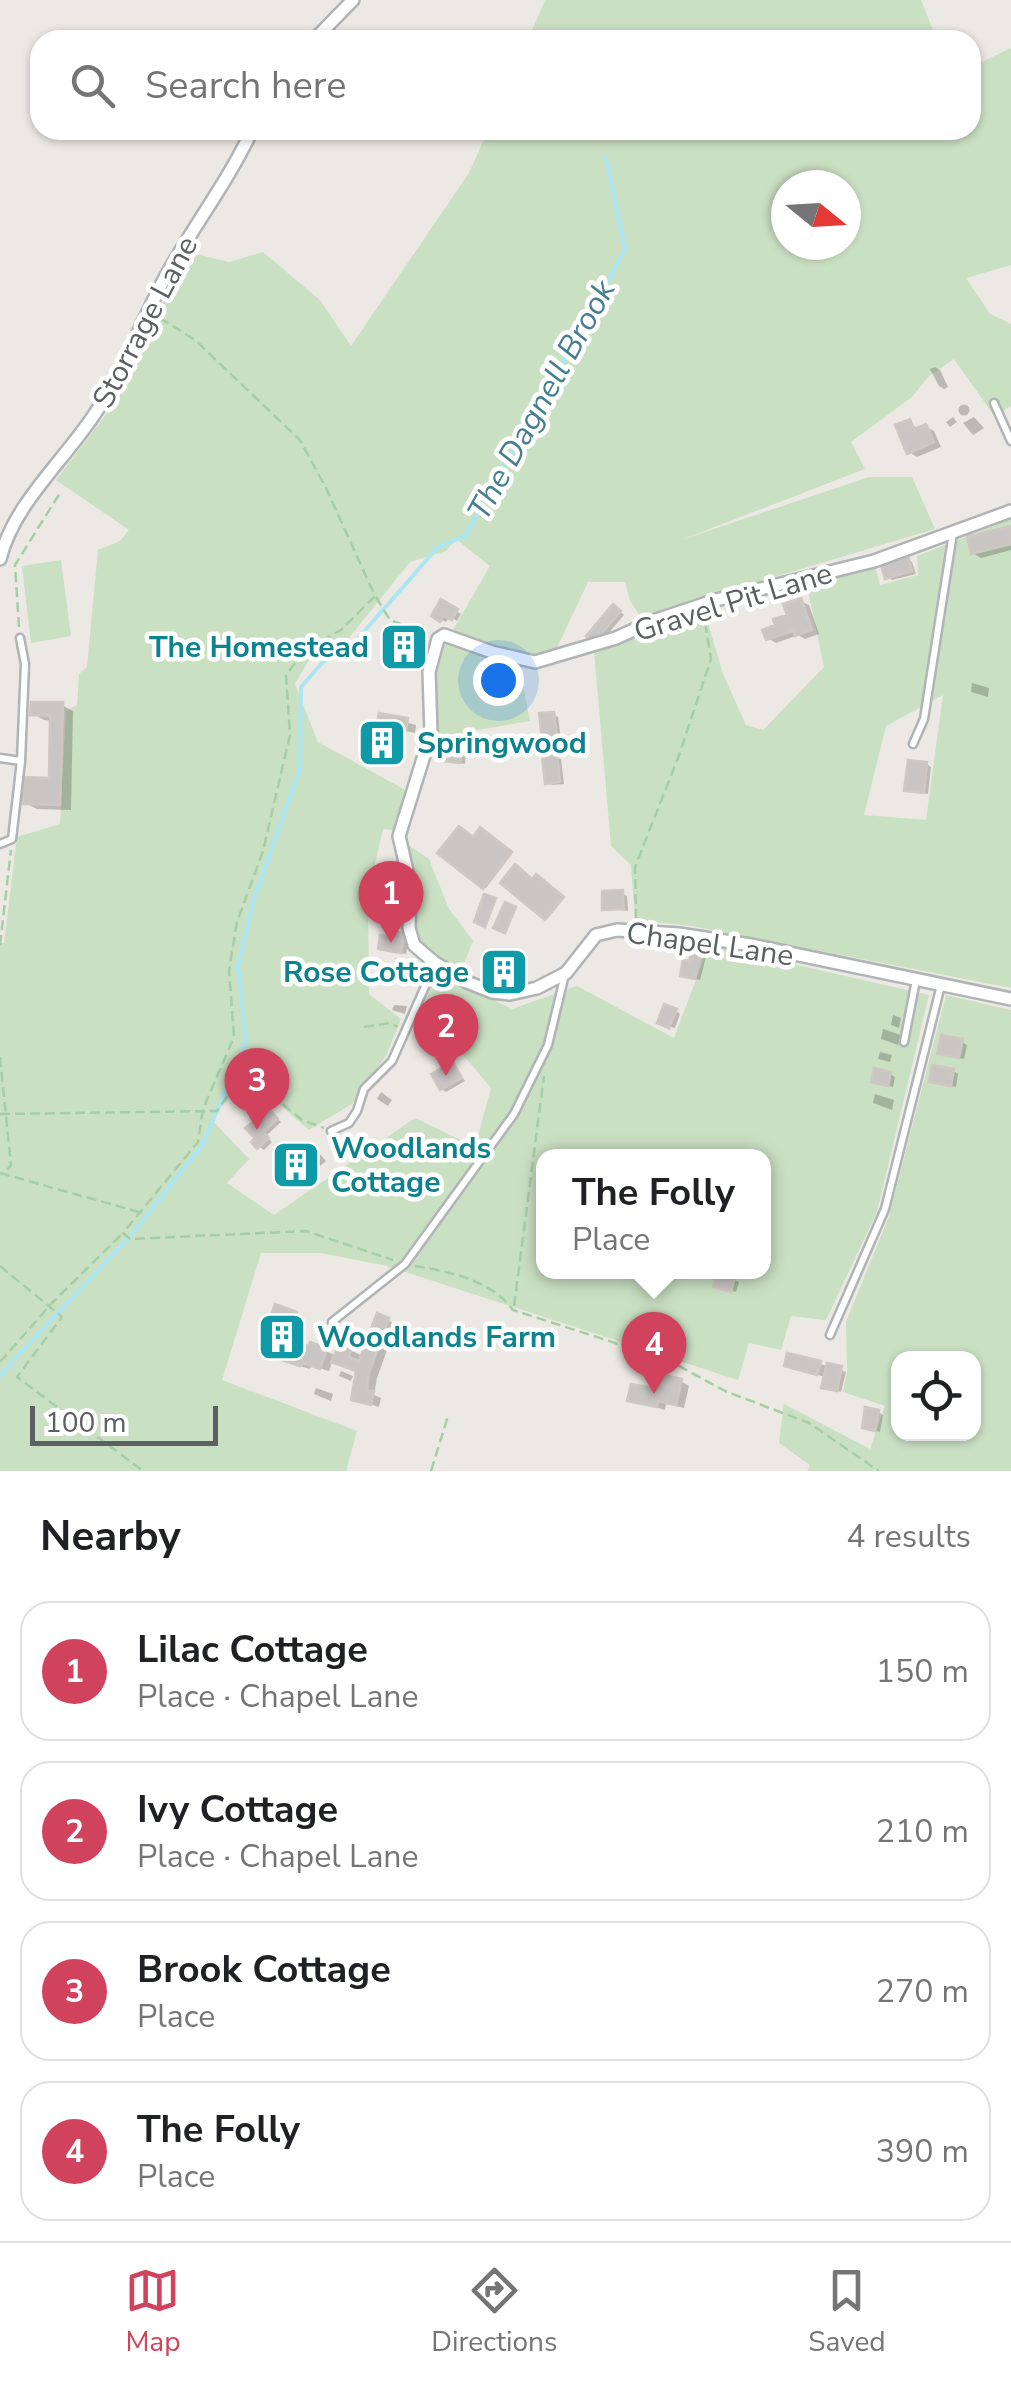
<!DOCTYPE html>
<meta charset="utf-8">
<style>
:root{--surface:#fff;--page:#f2f2f2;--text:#202124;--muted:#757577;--line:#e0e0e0;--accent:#d1435c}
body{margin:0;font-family:"Nunito Sans",sans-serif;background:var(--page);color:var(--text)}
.controls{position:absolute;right:30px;bottom:30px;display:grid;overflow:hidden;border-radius:20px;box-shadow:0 2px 8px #0004}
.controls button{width:90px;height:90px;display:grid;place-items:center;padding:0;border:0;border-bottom:2px solid var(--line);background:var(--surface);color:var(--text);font:50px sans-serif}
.compass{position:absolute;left:771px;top:170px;width:90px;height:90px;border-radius:50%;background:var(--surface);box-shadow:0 2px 8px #0004;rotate:108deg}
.scale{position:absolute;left:30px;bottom:25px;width:188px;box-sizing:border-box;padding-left:10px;border:5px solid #5b6062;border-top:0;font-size:28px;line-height:35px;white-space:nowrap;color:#5b6062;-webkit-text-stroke:8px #fff;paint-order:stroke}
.you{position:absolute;left:498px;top:680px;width:35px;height:35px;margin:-25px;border:8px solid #fff;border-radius:50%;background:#1a73e8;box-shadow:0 0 0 15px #1a73e833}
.badge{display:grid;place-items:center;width:65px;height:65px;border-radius:50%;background:var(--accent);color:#fff;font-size:32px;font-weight:700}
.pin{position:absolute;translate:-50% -82px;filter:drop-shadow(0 2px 5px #0008)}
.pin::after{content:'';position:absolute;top:52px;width:35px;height:30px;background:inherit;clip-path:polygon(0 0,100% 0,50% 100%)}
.popup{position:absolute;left:536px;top:1149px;width:235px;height:130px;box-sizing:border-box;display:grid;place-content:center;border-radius:20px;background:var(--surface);filter:drop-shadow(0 2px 8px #0005);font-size:32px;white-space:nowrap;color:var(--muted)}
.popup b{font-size:38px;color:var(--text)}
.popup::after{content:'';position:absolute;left:50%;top:100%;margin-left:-20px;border:20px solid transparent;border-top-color:var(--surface)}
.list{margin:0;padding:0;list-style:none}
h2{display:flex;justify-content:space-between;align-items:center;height:130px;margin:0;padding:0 40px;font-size:42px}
h2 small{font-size:32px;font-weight:400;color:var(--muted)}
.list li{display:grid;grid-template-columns:65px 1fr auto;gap:30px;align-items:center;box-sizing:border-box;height:140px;margin:0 20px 20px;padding:0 20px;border:2px solid var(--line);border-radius:30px}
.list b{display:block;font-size:38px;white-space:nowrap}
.list p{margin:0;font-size:32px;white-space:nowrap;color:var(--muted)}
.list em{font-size:32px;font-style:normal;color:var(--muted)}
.icon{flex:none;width:55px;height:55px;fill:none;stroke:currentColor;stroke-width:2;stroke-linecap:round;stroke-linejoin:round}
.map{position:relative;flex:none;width:1011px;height:1471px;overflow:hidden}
.search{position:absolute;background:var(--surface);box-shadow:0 2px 8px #0004;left:30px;right:30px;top:30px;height:110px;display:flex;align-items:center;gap:25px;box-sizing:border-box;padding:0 35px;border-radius:30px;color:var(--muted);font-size:38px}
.sheet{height:770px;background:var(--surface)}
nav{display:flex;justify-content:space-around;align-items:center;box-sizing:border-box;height:140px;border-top:2px solid var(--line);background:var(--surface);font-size:28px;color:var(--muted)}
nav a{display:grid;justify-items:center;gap:5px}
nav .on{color:var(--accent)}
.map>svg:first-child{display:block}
.green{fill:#cae0c3;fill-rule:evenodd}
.shadow{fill:#0003}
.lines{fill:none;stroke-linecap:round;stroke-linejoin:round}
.stream{stroke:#ace6f3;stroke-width:4}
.building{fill:#c9c5c2;stroke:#cfc8c2;stroke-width:2.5}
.lane-casing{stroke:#b0b4b6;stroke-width:11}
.street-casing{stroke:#b0b4b6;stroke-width:16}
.path{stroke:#a5cea7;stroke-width:2.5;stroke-dasharray:10 5;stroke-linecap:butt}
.lane{stroke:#fff;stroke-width:6}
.street{stroke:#fff;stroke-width:11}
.labels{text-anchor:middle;stroke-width:9;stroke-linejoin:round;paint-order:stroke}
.street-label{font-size:30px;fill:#5b6062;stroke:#fff}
.culture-label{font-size:30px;font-weight:bold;fill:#0d838f;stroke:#fff;text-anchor:start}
.water-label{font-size:32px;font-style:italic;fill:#457e92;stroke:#fff}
</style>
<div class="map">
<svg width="1011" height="1471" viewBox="0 0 1011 1471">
<rect width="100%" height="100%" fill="#ece8e3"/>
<path class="green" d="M545 0H921L937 40H528Z
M1011 48V265L966 278 990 314 1011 324V406L995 417 954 359 929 376 912 397 851 442 865 469 681 540 869 477H912L935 529 641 617 630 601 625 582H588L554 654C518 660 485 645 453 630L490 566 456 539 446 551 410 562 349 638 312 655 295 684 318 742 409 792 394 830 383 829 368 894 369 994 401 1019 387 1054 352 1104 309 1130 245 1075 212 1120 249 1159 227 1183 274 1215 415 1118 475 1147 491 1088 423 1007 437 973 512 1009 577 986 674 1038 709 945 929 995 877 1212 826 1320 791 1316 781 1350 749 1343 738 1380 387 1266 321 1253H261L222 1380 357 1431 346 1471H0V943H4L17 837 60 824 66 711 77 705 79 674 87 667 98 550 120 541 129 530 56 480 116 401 187 252 229 262 263 252 320 300 351 346 469 173 488 130H971V67ZM786 185H846V245H786ZM544 1156H764V1272H544Z
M1011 519V988L692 926 635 920 631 865 611 846 594 651 665 622 705 613 723 674 746 725 763 730 824 667 807 586 875 566 880 585 918 575 917 556ZM943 695 926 820 864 815 886 726Z
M61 560 71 636 31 643 22 566Z
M445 640H452L519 666 530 721 436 737C435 708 424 663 445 640Z
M404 842 429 859 449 909 473 941 460 973 419 946 414 935V872Z
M946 995 1011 1010V1471H807L810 1465 779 1443 784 1404 870 1449 885 1406 843 1392 847 1372 846 1322 889 1216ZM898 1358H974V1434H898Z"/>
<path class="shadow" d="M935 367 940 370 948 387 944 389 939 386 930 369Z
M958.5 410a5.5 5.5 0 1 1 11 0a5.5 5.5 0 1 1-11 0Z
M953 417 957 422 950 427 946 422Z
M974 417 984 428 973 435 963 423Z
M910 422 919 430 926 427 934 431 941 447 917 457 909 452Z
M1011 528V550L981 558 973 553Z
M907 559 912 562 916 574 892 580 887 577Z
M800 601 809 605 819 634 805 639 798 635 776 643 768 638 790 616Z
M442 602 461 614 457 621 450 616 446 622 434 616Z
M618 610 624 615 600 643 595 640Z
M418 633 423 635 414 660 400 655Z
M972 683 989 688 988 697 971 692Z
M62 705 73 711 71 810 37 809 25 803 51 781 53 721 44 720 33 714Z
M553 714 558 717 561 739 550 741 545 738Z
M381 716 416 725 415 733 401 730 396 762 374 755Z
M461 746 466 749 465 764 443 760Z
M556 757 561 759 564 784 552 785 547 782Z
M926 764 931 767 928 794 907 790Z
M481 831 512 854 486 888 441 853 474 840Z
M376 889 385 891 384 901 375 900Z
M622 893 627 896 628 911 605 908Z
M404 935 409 938 406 954 380 948Z
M702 950 707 953 700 980 687 977Z
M516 958 521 961 514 986 502 983 507 966Z
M422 968 427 971 424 983 400 977Z
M394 1005 407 1006 405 1014 392 1010Z
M676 1011 680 1014 675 1028 665 1025Z
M893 1015 901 1018 899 1028 891 1025Z
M883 1029 901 1035 898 1045 881 1039Z
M962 1042 967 1045 964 1059 944 1055Z
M880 1052 892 1055 890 1062 878 1059Z
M453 1065 465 1081 446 1092 441 1089Z
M953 1071 958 1074 956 1087 932 1081Z
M890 1074 895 1077 893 1087 874 1081Z
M381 1092 392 1100 388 1106 377 1099Z
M875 1094 894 1100 892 1110 873 1103Z
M270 1113 281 1122 266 1136 272 1142 264 1150 254 1142Z
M299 1152 313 1167 293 1181 288 1178Z
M318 1152 326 1161 320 1166 312 1157Z
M734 1280 739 1282 736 1292 720 1288Z
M296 1314 304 1319 295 1345 309 1350 311 1345 337 1356 341 1346 363 1356 388 1320 396 1325 377 1378 374 1395 381 1398 379 1407 353 1399 359 1368 333 1360 329 1371 312 1366 309 1369 280 1359Z
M820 1364 846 1372 841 1392 829 1389 826 1377 791 1368Z
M341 1371 353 1376 351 1381 339 1376Z
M681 1381 689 1386 684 1408 666 1404 665 1410 630 1399Z
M316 1388 333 1394 331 1401 314 1394Z
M878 1412 883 1415 880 1432 864 1427Z"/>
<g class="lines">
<path class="stream" d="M0 1375 132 1234 203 1144 246 1042 238 966 253 901 300 769 301 687 323 662 347 651 438 547 465 536 625 250 606 157"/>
</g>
<path class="building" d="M910 419 914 429 926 424 934 442 907 454 895 425Z
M1011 526V544L971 554 967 537Z
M908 556 912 571 885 579 881 564Z
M801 598 812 630 795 636 793 631 766 640 762 630 775 625 773 619 787 615 783 604Z
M441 599 458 609 452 620 444 616 440 622 431 616Z
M613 604 621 611 594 642 586 636Z
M394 626 408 631 409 627 419 630 409 660 392 654 397 640 389 637V633Z
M31 702H63L60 805 23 804V777L49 778 50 716 30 715Z
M554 712 557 738 542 739 539 713Z
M379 713 408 718 406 730 393 727 387 759 371 756Z
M442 742 462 744 460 763 440 761Z
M557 754 560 782 545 784 542 756Z
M908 760 927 762 924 793 904 791Z
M459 826 473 837 480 827 512 852 483 889 437 853Z
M515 864 532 879 536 874 564 897 545 920 500 883Z
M623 890 624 909 602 910V891Z
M484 894 496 898 485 927 474 922Z
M505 902 516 907 505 933 493 928Z
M392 931 405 933 401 953 378 949 380 935 391 937Z
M693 946 703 948 695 979 680 976 683 960 689 961Z
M508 953 517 956 509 985 494 981 499 962 505 963Z
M396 959 423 966 419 982 392 975Z
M664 1004 677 1009 669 1028 657 1023Z
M941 1035 963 1039 959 1058 937 1054Z
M453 1062 462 1078 440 1090 431 1074Z
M932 1065 954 1069 951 1086 929 1082Z
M874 1068 891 1072 888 1086 871 1082Z
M270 1110 278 1119 263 1132 269 1138 257 1149 251 1142 255 1138 245 1128Z
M299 1149 310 1164 286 1180 279 1170 285 1166 282 1161Z
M717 1272 735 1277 731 1292 713 1287Z
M275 1304 297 1312 287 1339 308 1346 310 1342 327 1348 320 1369 303 1363 300 1366 269 1356 276 1334 266 1330Z
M377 1313 389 1318 369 1373 367 1391H374L371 1405 351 1400 356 1371 331 1362 340 1343 352 1347 349 1357 359 1361Z
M787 1353 821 1361 817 1375 784 1366Z
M827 1363 842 1366 837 1391 821 1388Z
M656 1373 682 1379 676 1405 658 1401 657 1407 627 1401 631 1384 652 1388Z
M865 1407 879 1410 875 1431 862 1428Z"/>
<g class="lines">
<g class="lane-casing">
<path id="lane" d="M994 403 1011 441
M913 744 924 719 953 533
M0 758 21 761 25 664 20 638
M0 844 12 839 21 761
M904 1042 916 980
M331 1131 349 1123 357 1111 364 1089 392 1061 435 964
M332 1322 405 1264 514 1114 548 1045 565 974
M830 1335 885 1209 941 985"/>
</g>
<g class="street-casing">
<path id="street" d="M314 40 353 0
M1011 511 874 561 716 600 653 621 616 638 535 662 492 652 444 635 438 639 429 672 431 733 399 836 410 884 409 928 414 945 435 963 467 982 492 992 510 994 537 988 566 973 596 935 617 930 679 934 751 945 1011 999
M0 559C14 503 65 460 96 412 122 373 138 331 159 289 187 234 226 186 252 130"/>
</g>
<path class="path" d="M160 318 195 340 300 440 326 488 375 596 341 630 306 649 286 675 290 735 263 851 237 922 229 971 234 1037 203 1109 198 1142 123 1233 130 1239 306 1231 393 1260
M376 597 390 620 428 634
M19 627 15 565 60 493
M636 919 635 867 678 758 711 659 704 616
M0 945 11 850
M364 1027 390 1023 398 1027
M0 1057 11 1165 4 1174
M0 1114 217 1111 244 1072 302 1120 324 1128
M0 1173 139 1212
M0 1266 62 1317 17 1377 143 1471
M415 1266C451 1272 491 1280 513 1310L668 1360 725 1391 809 1423 879 1471
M514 1306 544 1076
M0 1362 52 1303 123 1233
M431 1471 448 1416"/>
<use href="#lane" class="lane"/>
<use href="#street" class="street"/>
</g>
<defs>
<g id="building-square" transform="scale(2.5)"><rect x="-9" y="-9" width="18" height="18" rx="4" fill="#0f9aa8" stroke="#fff"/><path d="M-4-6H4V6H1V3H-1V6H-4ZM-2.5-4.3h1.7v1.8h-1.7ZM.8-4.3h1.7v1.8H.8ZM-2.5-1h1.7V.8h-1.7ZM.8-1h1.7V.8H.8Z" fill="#fff"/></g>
</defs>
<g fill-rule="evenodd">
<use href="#building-square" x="404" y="647"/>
<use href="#building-square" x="382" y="743"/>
<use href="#building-square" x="504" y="972"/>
<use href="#building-square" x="296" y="1165"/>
<use href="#building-square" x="282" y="1337"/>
</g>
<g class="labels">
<g class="street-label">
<text transform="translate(145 322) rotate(-62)" y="10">Storrage Lane</text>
<text transform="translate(733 602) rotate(-17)" y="10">Gravel Pit Lane</text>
<text transform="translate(710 944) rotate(8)" y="10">Chapel Lane</text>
</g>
<g class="culture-label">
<text x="369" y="657" text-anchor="end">The Homestead</text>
<text x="417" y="753">Springwood</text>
<text x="469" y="982" text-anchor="end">Rose Cottage</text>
<text x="331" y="1158">Woodlands<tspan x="331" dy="34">Cottage</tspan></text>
<text x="317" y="1347">Woodlands Farm</text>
</g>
<g class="water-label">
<text transform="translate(541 400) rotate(-61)" y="11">The Dagnell Brook</text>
</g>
</g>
</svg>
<div class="controls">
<button><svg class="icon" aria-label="locate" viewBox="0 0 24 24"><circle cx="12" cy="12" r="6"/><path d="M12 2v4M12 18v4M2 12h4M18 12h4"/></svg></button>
</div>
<svg class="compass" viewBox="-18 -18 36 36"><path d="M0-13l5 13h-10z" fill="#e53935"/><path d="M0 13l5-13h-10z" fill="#757577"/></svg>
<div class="scale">100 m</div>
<div class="you"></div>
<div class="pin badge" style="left:391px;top:943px">1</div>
<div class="pin badge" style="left:446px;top:1076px">2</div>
<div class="pin badge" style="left:257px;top:1130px">3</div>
<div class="pin badge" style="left:654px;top:1394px">4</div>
<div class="popup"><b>The Folly</b>Place</div>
<div class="search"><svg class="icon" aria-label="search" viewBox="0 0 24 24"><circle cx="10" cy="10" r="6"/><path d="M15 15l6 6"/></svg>Search here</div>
</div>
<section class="sheet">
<h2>Nearby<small>4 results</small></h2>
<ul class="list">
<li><span class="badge">1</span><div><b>Lilac Cottage</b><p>Place · Chapel Lane</p></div><em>150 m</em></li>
<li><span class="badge">2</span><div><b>Ivy Cottage</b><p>Place · Chapel Lane</p></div><em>210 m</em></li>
<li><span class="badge">3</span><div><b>Brook Cottage</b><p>Place</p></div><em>270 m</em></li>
<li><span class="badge">4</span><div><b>The Folly</b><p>Place</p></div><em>390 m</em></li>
</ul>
</section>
<nav>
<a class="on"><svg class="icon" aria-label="map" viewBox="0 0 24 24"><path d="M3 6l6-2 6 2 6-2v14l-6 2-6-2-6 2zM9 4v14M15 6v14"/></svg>Map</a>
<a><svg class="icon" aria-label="directions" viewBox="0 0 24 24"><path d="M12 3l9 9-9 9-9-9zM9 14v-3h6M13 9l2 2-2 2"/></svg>Directions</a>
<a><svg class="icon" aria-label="saved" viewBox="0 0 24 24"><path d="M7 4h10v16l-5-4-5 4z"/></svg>Saved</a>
</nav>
